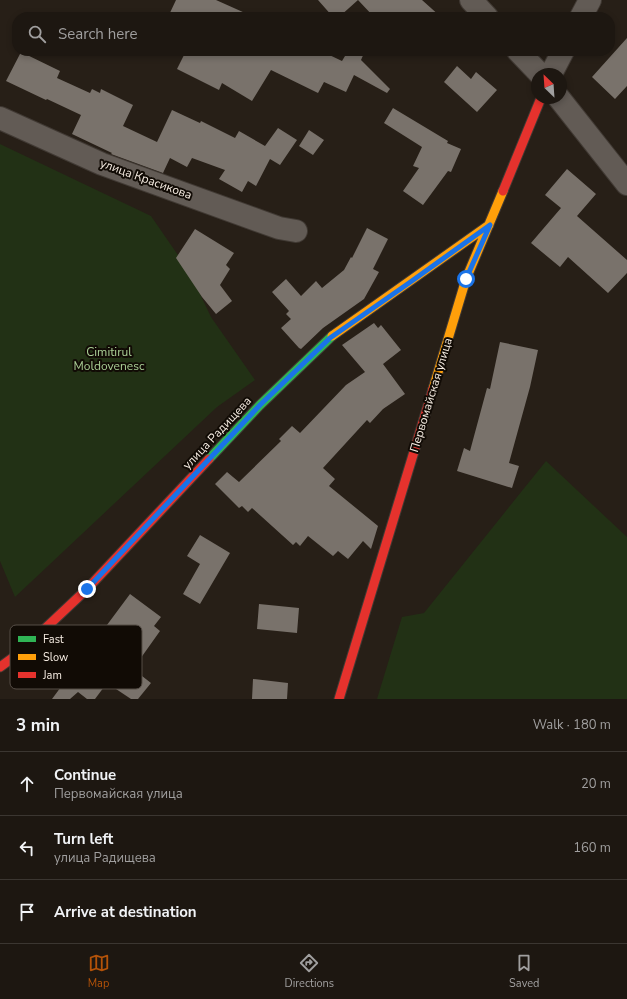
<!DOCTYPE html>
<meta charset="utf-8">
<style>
:root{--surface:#1d1711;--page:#2a241f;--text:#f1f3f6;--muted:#a09f9f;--line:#3b3631;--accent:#b45309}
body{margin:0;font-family:"Nunito Sans",sans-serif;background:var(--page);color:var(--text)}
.compass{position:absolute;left:531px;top:68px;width:36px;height:36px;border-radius:50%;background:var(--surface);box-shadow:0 2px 6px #0003;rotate:335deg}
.stop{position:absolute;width:12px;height:12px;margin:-9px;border:3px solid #1a73e8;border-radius:50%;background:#fff}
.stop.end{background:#1a73e8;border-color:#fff;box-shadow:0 1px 4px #0008}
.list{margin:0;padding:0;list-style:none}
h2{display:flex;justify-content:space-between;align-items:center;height:52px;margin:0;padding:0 16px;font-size:17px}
h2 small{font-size:13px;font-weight:400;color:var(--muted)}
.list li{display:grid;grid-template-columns:26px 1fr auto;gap:12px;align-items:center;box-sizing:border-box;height:64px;padding:0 16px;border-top:1px solid var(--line)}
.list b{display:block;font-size:15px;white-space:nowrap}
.list p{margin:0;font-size:13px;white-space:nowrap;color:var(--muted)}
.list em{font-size:13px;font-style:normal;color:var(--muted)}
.icon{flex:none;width:22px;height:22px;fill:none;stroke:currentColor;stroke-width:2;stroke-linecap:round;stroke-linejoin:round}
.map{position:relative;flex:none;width:627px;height:699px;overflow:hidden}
.search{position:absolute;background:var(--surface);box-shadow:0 2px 6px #0003;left:12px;right:12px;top:12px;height:44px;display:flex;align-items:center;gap:10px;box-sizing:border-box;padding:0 14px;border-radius:16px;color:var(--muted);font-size:15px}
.sheet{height:244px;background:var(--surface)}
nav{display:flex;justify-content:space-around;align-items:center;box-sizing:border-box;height:56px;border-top:1px solid var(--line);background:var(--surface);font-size:11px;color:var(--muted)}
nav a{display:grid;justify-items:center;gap:2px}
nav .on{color:var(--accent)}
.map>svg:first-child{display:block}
.green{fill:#223115}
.building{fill:#79726b}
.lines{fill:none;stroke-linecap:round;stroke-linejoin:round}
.street-casing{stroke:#413a34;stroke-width:24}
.fast-casing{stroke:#413a34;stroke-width:11}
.slow-casing{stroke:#413a34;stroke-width:11}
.jam-casing{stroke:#413a34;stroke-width:11}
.street{stroke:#625b55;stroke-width:22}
.fast{stroke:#30b455;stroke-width:9}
.slow{stroke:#ff9f0a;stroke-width:9}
.jam{stroke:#e5322d;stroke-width:9}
.route{stroke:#1a73e8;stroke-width:5}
.labels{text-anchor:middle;stroke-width:4;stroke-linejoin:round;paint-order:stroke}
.street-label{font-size:12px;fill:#f6ece2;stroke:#110b05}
.park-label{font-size:12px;fill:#aacf96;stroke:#110b05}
.key{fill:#110b05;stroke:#564e47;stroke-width:1}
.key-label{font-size:11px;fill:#f6ece2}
</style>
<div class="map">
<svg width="627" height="699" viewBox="0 0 627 699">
<rect width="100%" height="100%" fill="#271f17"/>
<path class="green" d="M0 144 151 216 189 271 211 317 255 380 217 407 15 597 0 561Z
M546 461 627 537V699H377L402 617 424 613Z"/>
<path class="building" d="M176 0H216L254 17H168Z
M318 0H422L441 17H374L358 0 339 17H333Z
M627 38V86L615 99 592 77Z
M186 51H321L342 61 348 51H365L361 60 390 89 387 93 354 75 346 92 324 82 318 93 271 70 252 101 222 83 219 90 177 69Z
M21 52 60 71 57 78 90 93 92 89 100 93 101 89 133 105 123 126 157 142 172 110 200 123 201 121 235 138 239 131 265 146 278 128 297 140 280 165 270 159 256 186 248 181 242 192 219 179 225 170 192 158 187 167 170 158 163 173 111 154 112 153 72 134 81 115 47 99 46 100 6 81Z
M457 66 471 79 476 72 497 90 477 112 444 82Z
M393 108 448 141 447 143 461 149 451 172 448 171 423 205 403 191 419 168 413 166 422 147 384 123Z
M309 130 324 140 313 155 299 146Z
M567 169 596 194 577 216 627 260V273L608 293 568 257 560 267 531 243 561 208 545 195Z
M367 228 388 239 373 269 379 272 364 299 323 328 301 349 299 348 281 328 291 319 286 314 289 311 272 292 286 279 301 296 316 281 322 288 344 270 351 257 352 258Z
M195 229 234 253 226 265 230 269 220 285 232 301 216 314 202 297 176 258Z
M374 323 378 328 381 325 401 350 383 364 405 394 383 409 370 423 367 420 323 468 335 479 329 486 378 526 371 549 363 541 348 559 338 551 333 556 308 536 300 546 296 542 293 545 252 508 248 512 242 506 239 508 215 484 227 472 239 482 281 441 279 439 292 426 300 433 346 385 365 372 342 345Z
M500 342 538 350 530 387 509 463 519 466 512 488 457 471 464 448 470 451 487 388 490 389Z
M200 535 230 553 200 604 183 594 200 564 187 556Z
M130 594 161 617 154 626 160 631 133 669 151 683 138 699H131L107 683 95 699H87L78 692 70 699H52Z
M259 604 299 608 297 633 257 629Z
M253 679 288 683 287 699H252Z"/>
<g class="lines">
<g class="street-casing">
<path id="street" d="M471 0 487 17
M581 17 590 0
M518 51 540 74
M551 74 563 51
M559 98 627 184
M0 118 102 164 279 228 296 231"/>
</g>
<g class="fast-casing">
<path id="fast" d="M209 459 260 405 332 336"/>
</g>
<g class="slow-casing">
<path id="slow" d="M332 336 489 225
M433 389 466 279 503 191"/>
</g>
<g class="jam-casing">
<path id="jam" d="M503 191 541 98
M0 667 18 654 87 589 209 459
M339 699 433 389"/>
</g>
<use href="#street" class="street"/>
<use href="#fast" class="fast"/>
<use href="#slow" class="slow"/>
<use href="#jam" class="jam"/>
</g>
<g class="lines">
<path class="route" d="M87 589 260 405 330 338 409 283 490 225 466 279"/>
</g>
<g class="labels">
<g class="street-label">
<text transform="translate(146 179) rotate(20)" y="4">улица Красикова</text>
<text transform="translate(431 395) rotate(-73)" y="4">Первомайская улица</text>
<text transform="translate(217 433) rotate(-47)" y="4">улица Радищева</text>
</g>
<g class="park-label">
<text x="109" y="356">Cimitirul<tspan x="109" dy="14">Moldovenesc</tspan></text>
</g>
</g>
<rect x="10" y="625" width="132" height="64" rx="6" class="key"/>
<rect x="18" y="636" width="18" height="6" fill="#30b455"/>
<rect x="18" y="654" width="18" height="6" fill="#ff9f0a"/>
<rect x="18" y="672" width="18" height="6" fill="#e5322d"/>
<g class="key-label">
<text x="43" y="643">Fast</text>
<text x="43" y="661">Slow</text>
<text x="43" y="679">Jam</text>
</g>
</svg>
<svg class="compass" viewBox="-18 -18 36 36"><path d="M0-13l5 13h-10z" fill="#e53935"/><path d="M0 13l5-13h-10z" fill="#a09f9f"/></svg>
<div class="stop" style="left:466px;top:279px"></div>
<div class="stop end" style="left:87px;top:589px"></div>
<div class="search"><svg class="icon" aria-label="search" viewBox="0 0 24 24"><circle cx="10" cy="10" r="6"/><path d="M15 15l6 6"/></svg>Search here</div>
</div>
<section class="sheet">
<h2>3 min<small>Walk · 180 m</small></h2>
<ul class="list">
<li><svg class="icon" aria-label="ahead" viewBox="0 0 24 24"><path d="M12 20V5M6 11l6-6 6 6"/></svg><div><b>Continue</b><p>Первомайская улица</p></div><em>20 m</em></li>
<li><svg class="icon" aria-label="left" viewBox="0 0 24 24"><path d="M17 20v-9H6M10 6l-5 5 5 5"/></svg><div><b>Turn left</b><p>улица Радищева</p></div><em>160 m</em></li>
<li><svg class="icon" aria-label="arrive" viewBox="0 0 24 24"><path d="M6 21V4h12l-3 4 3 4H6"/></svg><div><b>Arrive at destination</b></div></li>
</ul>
</section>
<nav>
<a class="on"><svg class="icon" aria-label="map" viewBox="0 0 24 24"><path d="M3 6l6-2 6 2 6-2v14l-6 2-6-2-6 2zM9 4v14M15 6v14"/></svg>Map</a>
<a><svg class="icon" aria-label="directions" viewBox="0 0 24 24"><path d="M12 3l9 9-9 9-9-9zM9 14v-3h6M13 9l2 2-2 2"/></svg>Directions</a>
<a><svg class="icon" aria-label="saved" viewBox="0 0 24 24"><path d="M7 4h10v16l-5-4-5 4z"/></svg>Saved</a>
</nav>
